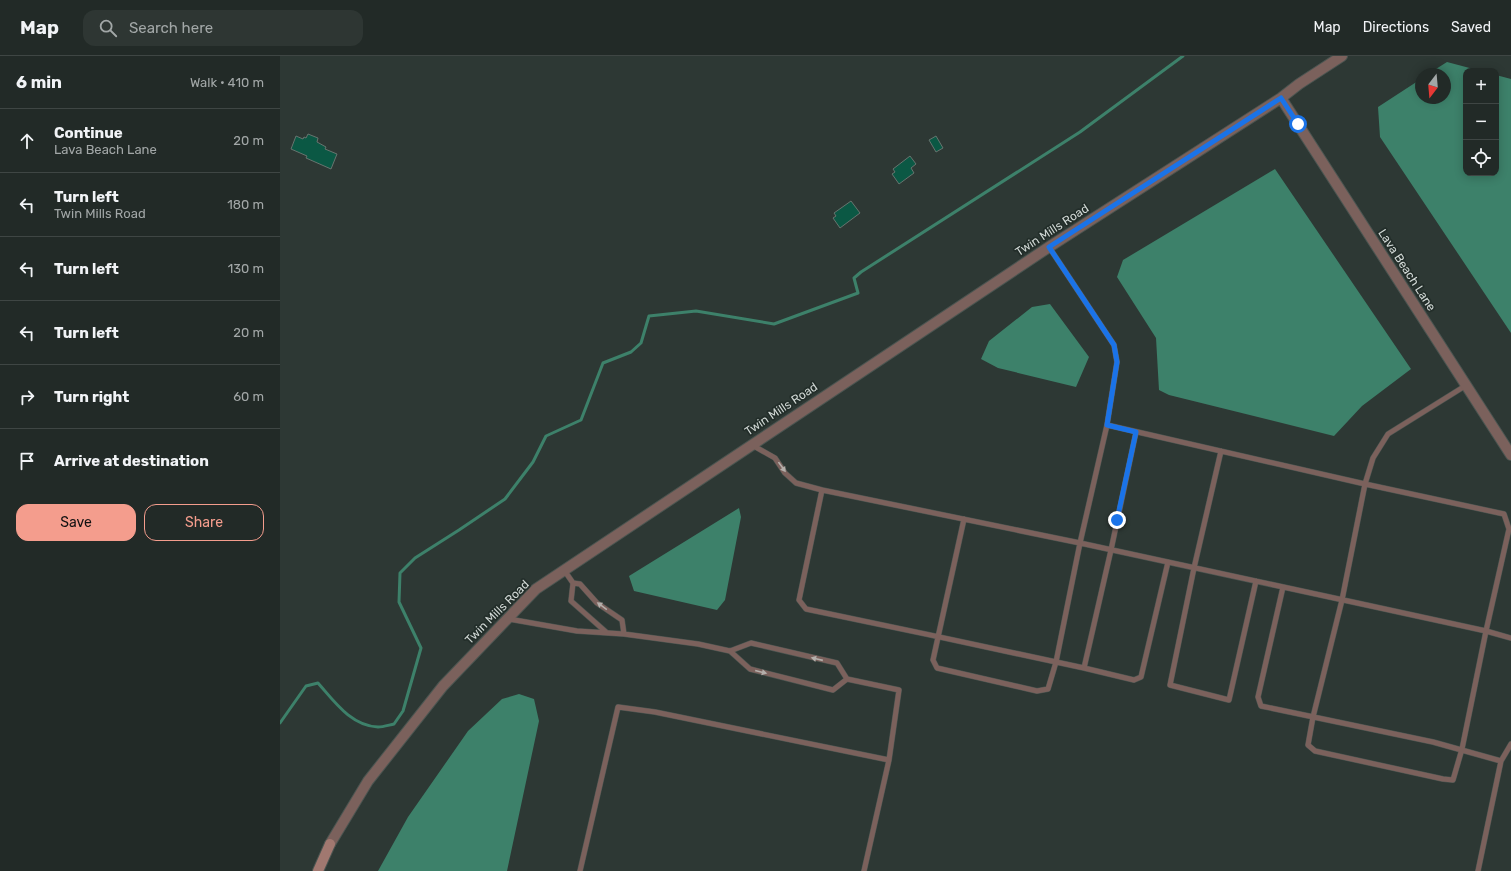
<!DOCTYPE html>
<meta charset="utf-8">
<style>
:root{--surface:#222a27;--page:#2e3633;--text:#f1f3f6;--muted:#a2a7a7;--line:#3f4644;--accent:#f49d8d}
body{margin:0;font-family:Rubik,sans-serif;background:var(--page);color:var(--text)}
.controls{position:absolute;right:12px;top:12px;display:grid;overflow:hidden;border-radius:8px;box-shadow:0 2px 10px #0003}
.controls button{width:36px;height:36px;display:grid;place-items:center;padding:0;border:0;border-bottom:1px solid var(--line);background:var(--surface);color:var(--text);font:20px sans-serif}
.compass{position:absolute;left:1135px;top:12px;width:36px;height:36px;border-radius:50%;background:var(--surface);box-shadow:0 2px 10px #0003;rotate:196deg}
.stop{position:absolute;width:12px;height:12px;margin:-9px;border:3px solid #1a73e8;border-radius:50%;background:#fff}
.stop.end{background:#1a73e8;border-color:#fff;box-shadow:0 1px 4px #0008}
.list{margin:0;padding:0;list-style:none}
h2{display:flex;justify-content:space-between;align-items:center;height:52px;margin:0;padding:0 16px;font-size:17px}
h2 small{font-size:13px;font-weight:400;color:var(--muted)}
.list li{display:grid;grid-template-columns:26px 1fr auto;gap:12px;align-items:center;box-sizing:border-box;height:64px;padding:0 16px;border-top:1px solid var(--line)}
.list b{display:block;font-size:15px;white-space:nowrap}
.list p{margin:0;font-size:13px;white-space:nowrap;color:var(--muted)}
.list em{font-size:13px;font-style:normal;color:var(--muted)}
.actions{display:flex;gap:8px;padding:12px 16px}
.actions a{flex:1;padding:9px 0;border:1px solid var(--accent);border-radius:12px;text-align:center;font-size:14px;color:var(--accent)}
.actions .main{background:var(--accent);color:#111}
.icon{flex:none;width:22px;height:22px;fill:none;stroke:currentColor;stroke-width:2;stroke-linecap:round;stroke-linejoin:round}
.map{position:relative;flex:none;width:1231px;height:815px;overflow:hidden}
header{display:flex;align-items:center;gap:24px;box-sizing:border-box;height:56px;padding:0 20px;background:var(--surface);border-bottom:1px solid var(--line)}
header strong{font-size:19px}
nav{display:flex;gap:22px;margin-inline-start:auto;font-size:14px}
.search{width:280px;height:36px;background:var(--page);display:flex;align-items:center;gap:10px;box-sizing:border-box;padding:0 14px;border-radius:12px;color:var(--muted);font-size:15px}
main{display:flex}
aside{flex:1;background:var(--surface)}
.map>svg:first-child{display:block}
.water{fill:#3d816a}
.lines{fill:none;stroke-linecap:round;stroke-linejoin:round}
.stream{stroke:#3d816a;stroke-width:3}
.building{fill:#0b5844;stroke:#67746f}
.lane-casing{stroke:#4b5551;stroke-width:6}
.street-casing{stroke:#4b5551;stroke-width:12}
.secondary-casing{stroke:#4b5551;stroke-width:12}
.lane{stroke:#7b615c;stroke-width:5}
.street{stroke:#7b615c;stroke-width:10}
.secondary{stroke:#a17870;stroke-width:10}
.oneway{fill:#b4afab}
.route{stroke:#1a73e8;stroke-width:5}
.labels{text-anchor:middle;stroke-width:3.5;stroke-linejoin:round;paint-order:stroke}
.street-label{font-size:12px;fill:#d2d9d6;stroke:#232e2a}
</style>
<header>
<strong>Map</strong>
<div class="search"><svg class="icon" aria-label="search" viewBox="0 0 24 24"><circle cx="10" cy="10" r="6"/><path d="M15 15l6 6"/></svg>Search here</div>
<nav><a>Map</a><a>Directions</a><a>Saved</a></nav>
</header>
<main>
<aside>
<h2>6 min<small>Walk · 410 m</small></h2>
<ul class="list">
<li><svg class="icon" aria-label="ahead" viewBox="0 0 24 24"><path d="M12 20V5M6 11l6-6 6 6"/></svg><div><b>Continue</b><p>Lava Beach Lane</p></div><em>20 m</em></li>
<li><svg class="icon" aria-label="left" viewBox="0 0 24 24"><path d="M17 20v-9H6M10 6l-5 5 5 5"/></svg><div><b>Turn left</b><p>Twin Mills Road</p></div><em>180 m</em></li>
<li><svg class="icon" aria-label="left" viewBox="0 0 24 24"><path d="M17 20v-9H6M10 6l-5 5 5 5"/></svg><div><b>Turn left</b></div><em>130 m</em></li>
<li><svg class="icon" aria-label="left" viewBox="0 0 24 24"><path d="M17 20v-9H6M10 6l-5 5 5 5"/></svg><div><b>Turn left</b></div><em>20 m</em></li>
<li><svg class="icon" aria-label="right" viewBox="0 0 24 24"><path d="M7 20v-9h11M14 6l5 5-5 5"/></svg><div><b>Turn right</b></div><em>60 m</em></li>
<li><svg class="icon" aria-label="arrive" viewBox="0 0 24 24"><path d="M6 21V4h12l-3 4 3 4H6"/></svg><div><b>Arrive at destination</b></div></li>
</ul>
<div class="actions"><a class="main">Save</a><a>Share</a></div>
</aside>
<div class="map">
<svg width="1231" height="815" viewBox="0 0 1231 815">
<rect width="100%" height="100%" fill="#2d3834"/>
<path class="water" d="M1167 6 1201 15H1186V117H1216V19L1231 23V277L1100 81 1098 51 1141 23V42H1165V18H1148Z
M995 113 1131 313 1082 350 1054 380 889 339 879 334 876 282 837 221 843 204Z
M770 248 809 301 796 331 718 312 701 303 709 285 752 251Z
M459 452 461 461 445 544 437 554 354 535 349 520Z
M239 638 254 643 259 665 227 815H98L128 761 188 675 222 643Z"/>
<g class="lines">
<path class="stream" d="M0 667 26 630 38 627C54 645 71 670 98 671 103 671 109 669 114 668L123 655 141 592 119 546 120 517 135 502 179 474 225 443 253 406 266 380 301 364 323 307 351 296 361 287 369 260 416 255 494 268 578 237 574 222 581 216 800 76 903 0"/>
</g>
<path class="building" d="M28 78 38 82 37 86 46 91 45 93 57 98 51 113 26 102 27 100 11 93 16 80 23 83 24 81 26 82Z
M656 80 663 92 656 96 649 84Z
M630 100 636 108 631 112 634 117 619 128 612 118 615 116 613 113Z
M571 145 580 157 560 172 553 162 556 160 554 157Z"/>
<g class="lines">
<g class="lane-casing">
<path id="lane" d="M769 191 834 289 837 306 827 369 1085 428 1093 402 1108 378 1185 330
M827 369 800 487 1091 550 1206 575 1231 582
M856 376 831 494 804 612 854 624 861 621 888 506
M472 389 495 402 505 417 516 427 542 434
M941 395 914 512 890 629 949 644 976 525
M1085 428 1224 458 1229 473 1206 575 1182 693 1173 724 1163 723 1035 695 1028 689 1033 661 1062 544Z
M684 463 653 604 657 612 757 635 768 633 776 606 800 487 542 434 519 544 526 553C619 572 711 592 804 612
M284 514 293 527 291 545 326 576
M293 527 300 528 317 547 342 564 344 578
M1003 531 978 641 981 650 1153 686 1221 705
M229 563 297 575 344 578 418 588 450 595 471 587 557 607 567 623 619 634 609 704 584 815
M450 595 470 613 553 634 567 623
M300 815 338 651 375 656 609 704
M1198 815 1221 705 1231 688"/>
</g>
<g class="street-casing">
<path id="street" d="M1001 42 1231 399
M50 788 88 725 163 630 256 533 769 191 1001 42 1019 28 1062 0"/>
</g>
<g class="secondary-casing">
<path id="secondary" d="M38 815 50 788"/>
</g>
<use href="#lane" class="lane"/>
<use href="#street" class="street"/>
<use href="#secondary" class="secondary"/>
</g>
<defs><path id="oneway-solid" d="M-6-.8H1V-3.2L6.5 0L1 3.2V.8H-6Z"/></defs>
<g class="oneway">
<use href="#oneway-solid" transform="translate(502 411) rotate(54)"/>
<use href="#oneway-solid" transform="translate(322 550) rotate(-144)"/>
<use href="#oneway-solid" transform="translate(537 603) rotate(-167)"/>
<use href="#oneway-solid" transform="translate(481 616) rotate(14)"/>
</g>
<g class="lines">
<path class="route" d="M837 464 856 376 827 369 837 306 834 289 769 191 1001 42 1018 68"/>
</g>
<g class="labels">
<g class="street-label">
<text transform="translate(772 174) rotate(-33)" y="4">Twin Mills Road</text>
<text transform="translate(1127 214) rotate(57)" y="4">Lava Beach Lane</text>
<text transform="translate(501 353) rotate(-34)" y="4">Twin Mills Road</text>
<text transform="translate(217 556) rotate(-45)" y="4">Twin Mills Road</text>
</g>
</g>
</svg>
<div class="controls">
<button>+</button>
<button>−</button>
<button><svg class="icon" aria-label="locate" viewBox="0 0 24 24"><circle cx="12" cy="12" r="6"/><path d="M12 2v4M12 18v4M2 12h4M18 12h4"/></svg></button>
</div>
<svg class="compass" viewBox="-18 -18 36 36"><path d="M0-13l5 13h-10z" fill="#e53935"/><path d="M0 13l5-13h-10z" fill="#a2a7a7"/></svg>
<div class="stop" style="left:1018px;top:68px"></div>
<div class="stop end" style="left:837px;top:464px"></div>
</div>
</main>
